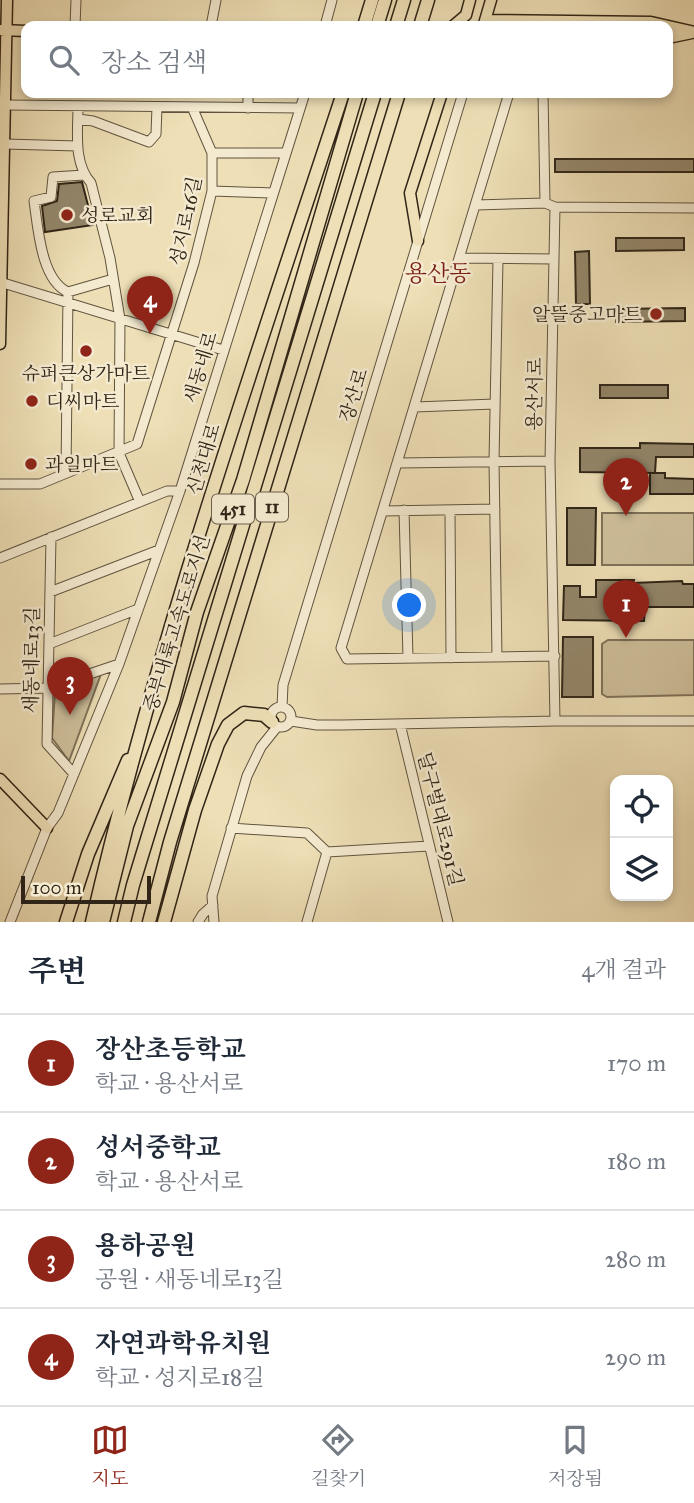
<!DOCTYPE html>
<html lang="ko">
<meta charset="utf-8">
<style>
:root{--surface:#fff;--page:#f6f6f7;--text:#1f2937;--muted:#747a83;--line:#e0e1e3;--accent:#8f2418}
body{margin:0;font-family:"IM FELL Great Primer","Noto Serif KR",serif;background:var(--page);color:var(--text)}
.controls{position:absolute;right:21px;bottom:21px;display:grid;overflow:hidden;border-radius:14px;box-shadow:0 4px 10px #0003}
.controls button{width:63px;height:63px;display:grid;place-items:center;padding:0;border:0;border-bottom:2px solid var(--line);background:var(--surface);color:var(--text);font:35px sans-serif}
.scale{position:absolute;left:21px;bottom:18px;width:130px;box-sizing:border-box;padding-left:7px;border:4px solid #302517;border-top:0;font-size:19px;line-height:24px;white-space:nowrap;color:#302517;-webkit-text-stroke:5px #f4ead0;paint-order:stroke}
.you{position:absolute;left:410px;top:606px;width:24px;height:24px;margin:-18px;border:5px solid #fff;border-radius:50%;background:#1a73e8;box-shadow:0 0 0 10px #1a73e833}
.badge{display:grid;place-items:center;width:46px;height:46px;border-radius:50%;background:var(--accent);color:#fff;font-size:23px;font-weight:700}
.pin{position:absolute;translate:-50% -58px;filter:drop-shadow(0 2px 4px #0008)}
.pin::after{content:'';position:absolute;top:37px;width:24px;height:21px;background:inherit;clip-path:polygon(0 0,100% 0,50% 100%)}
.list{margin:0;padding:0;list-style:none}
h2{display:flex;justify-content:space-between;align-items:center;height:91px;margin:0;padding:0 28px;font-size:30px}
h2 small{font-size:23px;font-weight:400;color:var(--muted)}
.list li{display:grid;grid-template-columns:46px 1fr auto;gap:21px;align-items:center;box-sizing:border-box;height:98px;padding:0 28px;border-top:2px solid var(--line)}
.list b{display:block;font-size:26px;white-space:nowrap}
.list p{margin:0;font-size:23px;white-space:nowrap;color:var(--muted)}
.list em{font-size:23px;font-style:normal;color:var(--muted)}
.icon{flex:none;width:38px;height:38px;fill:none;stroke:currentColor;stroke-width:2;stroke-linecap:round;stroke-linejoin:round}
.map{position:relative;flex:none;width:694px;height:922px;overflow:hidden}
.search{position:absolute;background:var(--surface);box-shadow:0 4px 10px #0003;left:21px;right:21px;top:21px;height:77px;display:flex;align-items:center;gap:18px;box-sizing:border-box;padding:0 24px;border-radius:14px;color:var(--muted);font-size:26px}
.sheet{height:483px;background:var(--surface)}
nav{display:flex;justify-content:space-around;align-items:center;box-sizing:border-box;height:98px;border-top:2px solid var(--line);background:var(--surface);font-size:19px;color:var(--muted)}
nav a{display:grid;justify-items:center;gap:4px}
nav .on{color:var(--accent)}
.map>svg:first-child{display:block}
.green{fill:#cebf9b;stroke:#7f7259;stroke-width:2}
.building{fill:#93866a;stroke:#302517;stroke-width:2}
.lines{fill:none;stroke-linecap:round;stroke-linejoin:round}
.minor-casing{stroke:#60543f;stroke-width:11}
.major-casing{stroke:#302517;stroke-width:13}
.highway-casing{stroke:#302517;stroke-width:15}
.minor{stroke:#f4ead0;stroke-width:9}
.major{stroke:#eedfb6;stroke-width:10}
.highway{stroke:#eedfb6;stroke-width:12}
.poi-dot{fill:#8f2418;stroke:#f4ead0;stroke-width:2.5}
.labels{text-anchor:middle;stroke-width:5;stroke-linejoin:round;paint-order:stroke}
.shield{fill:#f4ead0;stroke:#6b604e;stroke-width:2}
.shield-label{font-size:18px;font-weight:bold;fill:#302517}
.poi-label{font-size:19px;fill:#302517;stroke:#f4ead0;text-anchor:start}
.street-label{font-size:19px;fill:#302517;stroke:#f4ead0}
.quarter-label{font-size:23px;fill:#7a1f14;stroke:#f4ead0}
</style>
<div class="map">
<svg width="694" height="922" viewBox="0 0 694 922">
<rect width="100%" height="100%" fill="#eedfb6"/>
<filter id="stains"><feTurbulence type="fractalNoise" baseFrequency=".00286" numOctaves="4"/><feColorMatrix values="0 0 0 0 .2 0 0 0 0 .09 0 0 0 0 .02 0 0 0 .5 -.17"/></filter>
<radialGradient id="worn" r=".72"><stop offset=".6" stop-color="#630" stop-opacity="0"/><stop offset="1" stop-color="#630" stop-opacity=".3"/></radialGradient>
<path class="green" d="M602 513H694V565H602Z
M608 640H694V695L607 697 602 694V644Z
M101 674 69 761 52 738 55 691Z"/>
<path class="building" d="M555 159H694V172H555Z
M82 182 93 225 45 232 42 206 57 201 59 184Z
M616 238H684V250L616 251Z
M589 251 590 304H576L575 252Z
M685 308V321L616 322V309Z
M600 385H668V398H600Z
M640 443 694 444V457H656L655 473 580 472V448H640Z
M650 473H665V478L694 479V494H650Z
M567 508H596L595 565H567Z
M596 580H634L633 583 682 581 683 584H694V607H645L644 621 563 620 564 586H580V597H596Z
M563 637H593V697H562Z"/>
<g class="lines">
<g class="minor-casing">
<path id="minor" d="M75 26 76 0
M211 26 216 0
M325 26 332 0
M248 93V108
M509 93 341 648 347 659 555 656
M543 93 545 203 555 207
M6 105 300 108
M78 106C78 131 73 163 91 183L110 258 120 319 119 453 140 502
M78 119 93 121 149 142 156 134 157 107
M5 144 77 146
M212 153H285
M212 191 273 193
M476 205 545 203
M460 258 554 259
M0 282 223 350
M68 292 113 279
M415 407 495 404
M399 463 550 461
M66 473 68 292C41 280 38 228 34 201L51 197 53 177 84 175
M0 484H40L137 444 194 263 212 191V153L192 107
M404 510 408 658
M450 510 451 658
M384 511 495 509
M51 537 47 744 74 774
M0 558 167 491H180
M50 592 159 550
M49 644 138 609
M497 657 494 461 498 259
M0 689 48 688 119 664
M271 717a10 10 0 1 1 20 0a10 10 0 1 1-20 0Z
M282 707 283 685 463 93
M291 721 317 725H342L555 721H694
M555 721 550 461 555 207 694 208
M400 724 448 922
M231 828 307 833 327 852 307 922
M327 852 429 846
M10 922 47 828 58 813 119 664 180 491 305 93
M198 922 203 914 213 905
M214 922 212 896 247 776 261 747 277 727"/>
</g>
<g class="major-casing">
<path id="major" d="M485 20 651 22 694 32
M484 24 491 0
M453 26 466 15 470 0
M1 30 26 31
M668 38 692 33
M418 241 410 193 442 93
M0 344 7 0
M0 779 47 828"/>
</g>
<g class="highway-casing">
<path id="highway" d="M364 26 372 0
M377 26 385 0
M396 26 404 0
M420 26 428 0
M66 922 88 854 128 760
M92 922C157 641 253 367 343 93
M103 922 127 826 173 702 197 612 243 480 357 93
M124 922 133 885 375 93
M149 922 170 842 399 93
M164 922 195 810 218 744 228 725 244 713 264 715 272 722"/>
</g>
<use href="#minor" class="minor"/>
<use href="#major" class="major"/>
<use href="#highway" class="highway"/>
</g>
<g class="poi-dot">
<circle cx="67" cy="215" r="7"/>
<circle cx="656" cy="314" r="7"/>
<circle cx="86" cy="351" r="7"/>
<circle cx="32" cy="401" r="7"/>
<circle cx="31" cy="464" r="7"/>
</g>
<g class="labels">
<g class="shield">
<rect x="256" y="492.5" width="32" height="29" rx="5"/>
<rect x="212" y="494.5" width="42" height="29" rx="5"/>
</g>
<g class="shield-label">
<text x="272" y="513">11</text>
<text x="233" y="515">451</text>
</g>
<g class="poi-label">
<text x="81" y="222">성로교회</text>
<text x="642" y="321" text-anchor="end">알뜰중고마트</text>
<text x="86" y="380" text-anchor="middle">슈퍼큰상가마트</text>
<text x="46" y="408">디씨마트</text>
<text x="45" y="471">과일마트</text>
</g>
<g class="street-label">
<text transform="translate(185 221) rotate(-78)" y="7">성지로16길</text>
<text transform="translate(200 367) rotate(-73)" y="7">새동네로</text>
<text transform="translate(534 394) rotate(-89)" y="7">용산서로</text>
<text transform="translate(353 395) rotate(-73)" y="7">장산로</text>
<text transform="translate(203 459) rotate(-73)" y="7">신천대로</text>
<text transform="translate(176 623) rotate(-73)" y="7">중부내륙고속도로지선</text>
<text transform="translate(31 660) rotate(-89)" y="7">새동네로13길</text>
<text transform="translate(441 819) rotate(76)" y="7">달구벌대로291길</text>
</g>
<g class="quarter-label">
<text x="438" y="281">용산동</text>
</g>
</g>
<rect width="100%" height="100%" filter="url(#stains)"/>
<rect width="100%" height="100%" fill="url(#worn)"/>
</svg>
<div class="controls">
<button><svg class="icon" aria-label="locate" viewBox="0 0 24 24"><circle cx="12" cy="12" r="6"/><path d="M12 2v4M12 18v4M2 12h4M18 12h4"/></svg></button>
<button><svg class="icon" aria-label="layers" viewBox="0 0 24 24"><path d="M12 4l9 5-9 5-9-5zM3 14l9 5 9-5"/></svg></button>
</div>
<div class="scale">100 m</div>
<div class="you"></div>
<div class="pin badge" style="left:626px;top:638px">1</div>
<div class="pin badge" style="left:626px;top:516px">2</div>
<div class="pin badge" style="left:70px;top:715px">3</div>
<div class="pin badge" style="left:150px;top:334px">4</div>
<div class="search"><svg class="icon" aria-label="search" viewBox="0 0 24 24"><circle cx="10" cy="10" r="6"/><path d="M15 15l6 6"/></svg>장소 검색</div>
</div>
<section class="sheet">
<h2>주변<small>4개 결과</small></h2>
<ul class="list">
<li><span class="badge">1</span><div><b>장산초등학교</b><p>학교 · 용산서로</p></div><em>170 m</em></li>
<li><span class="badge">2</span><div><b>성서중학교</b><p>학교 · 용산서로</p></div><em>180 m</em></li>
<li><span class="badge">3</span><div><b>용하공원</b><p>공원 · 새동네로13길</p></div><em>280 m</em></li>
<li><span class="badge">4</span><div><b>자연과학유치원</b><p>학교 · 성지로18길</p></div><em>290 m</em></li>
</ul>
</section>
<nav>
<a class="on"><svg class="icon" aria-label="map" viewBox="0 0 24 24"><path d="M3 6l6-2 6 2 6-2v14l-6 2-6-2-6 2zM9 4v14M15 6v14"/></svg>지도</a>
<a><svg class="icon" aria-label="directions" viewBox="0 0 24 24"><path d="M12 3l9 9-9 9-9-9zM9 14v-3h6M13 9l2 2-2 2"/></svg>길찾기</a>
<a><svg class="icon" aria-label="saved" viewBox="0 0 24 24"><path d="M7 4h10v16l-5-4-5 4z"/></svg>저장됨</a>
</nav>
